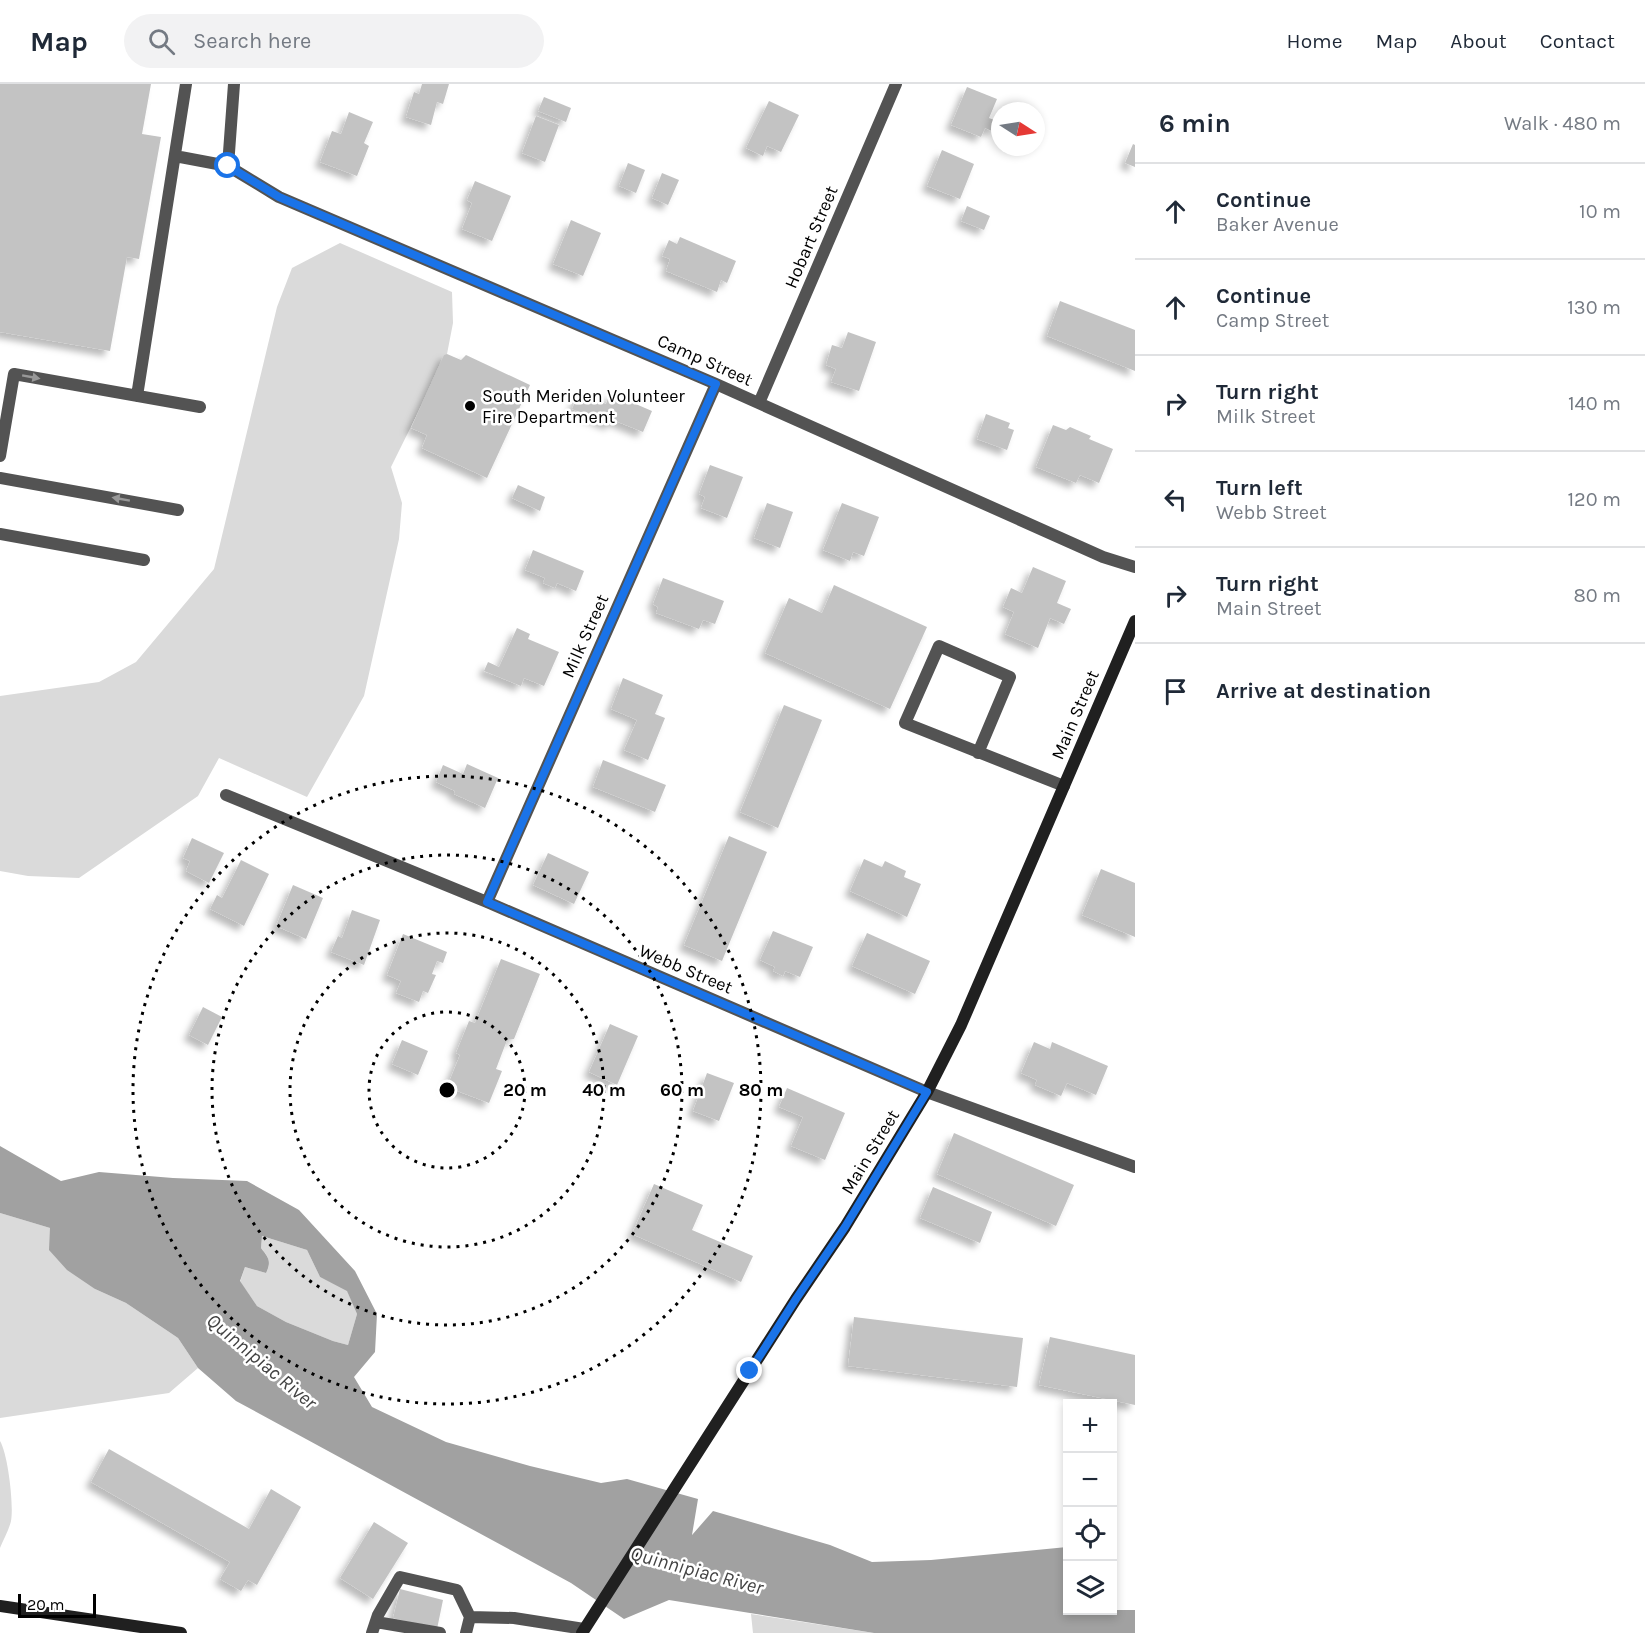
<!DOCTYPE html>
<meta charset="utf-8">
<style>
:root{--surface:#fff;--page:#f2f2f3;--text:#1f2937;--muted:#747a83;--line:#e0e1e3}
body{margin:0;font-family:Karla,sans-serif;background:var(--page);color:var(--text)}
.controls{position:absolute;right:18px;bottom:18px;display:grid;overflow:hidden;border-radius:0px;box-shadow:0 3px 9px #0003}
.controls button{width:54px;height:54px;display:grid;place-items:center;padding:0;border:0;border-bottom:2px solid var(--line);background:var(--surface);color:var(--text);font:30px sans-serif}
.compass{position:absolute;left:991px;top:18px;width:54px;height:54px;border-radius:50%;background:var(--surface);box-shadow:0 3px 9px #0003;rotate:102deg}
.scale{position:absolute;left:18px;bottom:15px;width:78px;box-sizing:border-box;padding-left:6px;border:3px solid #000;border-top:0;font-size:16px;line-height:21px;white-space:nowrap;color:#000;-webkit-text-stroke:4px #fff;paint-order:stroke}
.stop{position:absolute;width:18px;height:18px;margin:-14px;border:4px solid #1a73e8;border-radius:50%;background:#fff}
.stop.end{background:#1a73e8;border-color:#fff;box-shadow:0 2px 6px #0008}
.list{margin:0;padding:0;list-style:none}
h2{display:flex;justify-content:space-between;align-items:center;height:78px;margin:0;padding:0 24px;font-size:26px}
h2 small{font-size:20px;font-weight:400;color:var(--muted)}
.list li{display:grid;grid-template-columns:39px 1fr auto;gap:18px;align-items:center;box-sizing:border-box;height:96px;padding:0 24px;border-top:2px solid var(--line)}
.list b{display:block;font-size:22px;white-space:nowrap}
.list p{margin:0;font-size:20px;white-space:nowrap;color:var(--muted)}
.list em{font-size:20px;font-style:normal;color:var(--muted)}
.icon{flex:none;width:33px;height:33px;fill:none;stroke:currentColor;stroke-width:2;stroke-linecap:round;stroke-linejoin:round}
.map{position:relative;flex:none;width:1135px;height:1549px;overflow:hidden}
header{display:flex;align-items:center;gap:36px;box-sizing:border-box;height:84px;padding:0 30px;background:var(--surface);border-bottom:2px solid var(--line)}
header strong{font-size:28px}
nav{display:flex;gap:33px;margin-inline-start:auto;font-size:21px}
.search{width:420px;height:54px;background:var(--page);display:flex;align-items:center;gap:15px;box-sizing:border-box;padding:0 21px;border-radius:33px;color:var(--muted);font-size:22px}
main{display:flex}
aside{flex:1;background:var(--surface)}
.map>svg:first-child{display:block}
.green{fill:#dadada}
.water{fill:#a1a1a1;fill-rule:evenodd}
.building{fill:#c3c3c3;filter:url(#shadow)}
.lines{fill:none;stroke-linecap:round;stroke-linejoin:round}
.lane{stroke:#535353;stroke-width:12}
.street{stroke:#535353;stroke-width:12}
.secondary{stroke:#202020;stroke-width:12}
.oneway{fill:#989898}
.route{stroke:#1a73e8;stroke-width:8}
.ring{fill:none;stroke:#000;stroke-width:3;stroke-dasharray:3 6}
.poi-dot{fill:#000;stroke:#fff;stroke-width:2}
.labels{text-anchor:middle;stroke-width:5;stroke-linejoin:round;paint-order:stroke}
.street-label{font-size:18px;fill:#000;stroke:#fff}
.poi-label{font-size:18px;fill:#000;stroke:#fff;text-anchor:start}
.water-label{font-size:20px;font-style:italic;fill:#424242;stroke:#fff}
.centre{fill:#000;stroke:#fff;stroke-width:3}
.ring-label{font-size:18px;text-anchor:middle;font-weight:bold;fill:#000;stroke:#fff;stroke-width:5;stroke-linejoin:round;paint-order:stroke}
</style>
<header>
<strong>Map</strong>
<div class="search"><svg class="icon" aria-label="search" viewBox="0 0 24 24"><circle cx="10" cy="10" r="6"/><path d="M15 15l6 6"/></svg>Search here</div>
<nav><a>Home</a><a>Map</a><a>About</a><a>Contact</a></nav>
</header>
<main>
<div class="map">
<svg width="1135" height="1549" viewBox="0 0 1135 1549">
<defs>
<filter id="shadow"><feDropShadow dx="-5.5" dy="5.5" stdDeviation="3" flood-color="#0004"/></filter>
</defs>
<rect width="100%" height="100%" fill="#fff"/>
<path class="green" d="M340 159 452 208 453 239 447 270 391 383 402 419 399 455 364 612 307 713 219 674 198 712 79 794 28 792 0 787V612L99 598 136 578 214 485 277 223 292 184Z
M0 1129 50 1144 95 1205 126 1219 178 1254 198 1284 169 1309 0 1334Z
M262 1152 307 1166 320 1193 347 1206 357 1230 348 1261 333 1257 286 1238 257 1222 240 1198 245 1183 266 1189C272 1178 268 1172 261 1164Z
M0 1357C8 1370 14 1422 11 1437 9 1446 3 1456 0 1464Z
M751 1530 874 1549H753Z"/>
<path class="water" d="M0 1062 61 1097 99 1088 173 1094 247 1097 299 1126 355 1187 377 1230 375 1268 354 1293 372 1323 446 1358 530 1382 601 1399 627 1395 698 1415 692 1451 713 1427 830 1461 872 1478 931 1476 1067 1463 1068 1526H1135V1549H874L669 1516 624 1535 571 1499 236 1317 198 1284 178 1254 126 1219 95 1205 67 1186 49 1166 50 1144 0 1129ZM262 1152 307 1166 320 1193 347 1207 357 1230 348 1261 333 1257 286 1238 257 1222 240 1197 245 1183 266 1189C272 1177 268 1173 261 1164Z"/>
<path class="building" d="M0 0H151L142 50 161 53 139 175 127 173 110 267 0 248Z
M422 0H449L443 20 437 18 431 41 406 33 414 8 419 10Z
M967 3 997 15 989 34 997 37 992 47 985 44 981 53 951 41Z
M544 13 571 24 566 38 538 27Z
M769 17 799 31 781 68 767 62 763 72 746 64Z
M349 28 373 38 364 59 369 62 357 92 320 78 332 47 341 50Z
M536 32 559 41 545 78 522 69Z
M1133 60 1135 61V83L1125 79Z
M942 66 974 80 960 115 927 102Z
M628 79 645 86 636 109 619 102Z
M662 89 679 96 668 121 652 114Z
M475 97 511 112 492 157 462 145 472 119 467 116Z
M967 122 990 132 984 146 961 137Z
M571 136 601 149 583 192 553 180Z
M680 153 736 177 727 199 721 196 717 208 666 187 670 175 662 172 669 156 677 160Z
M1060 217 1135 246V287L1047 252Z
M848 248 876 258 859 307 831 298 836 285 826 281 832 261 842 264Z
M447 270 461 276 466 271 530 301 487 394 422 364 427 351 411 344 444 271Z
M579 309 606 320 610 309 652 327 643 348 613 336 610 341 572 325Z
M986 330 1010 339 1008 344 1014 346 1007 366 977 355Z
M1053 341 1066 346 1070 343 1091 352 1089 355 1113 365 1099 399 1080 391 1076 399 1036 383Z
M710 381 743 393 727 434 701 424 705 413 699 410Z
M518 401 545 413 540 427 512 414Z
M767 419 793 428 780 464 754 454Z
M842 419 879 433 864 472 853 468 850 477 823 466Z
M533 466 584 487 576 507 557 499 555 504 543 499 545 494 525 486Z
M1033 483 1066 497 1057 519 1071 525 1064 540 1050 534 1038 564 1005 550 1014 528 1003 523 1011 504 1022 509Z
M663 494 724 517 715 540 703 536 699 545 656 529 658 523 653 520Z
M834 501 927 543 890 625 765 569 789 514 822 529Z
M517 544 530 550 528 555 559 568 544 602 524 594 521 602 484 587 488 578 499 583Z
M623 594 663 611 655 630 665 634 648 676 624 666 637 636 611 625Z
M784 621 822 636 778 744 740 728Z
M603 676 666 701 655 728 593 703Z
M467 680 498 694 485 724 454 710 455 707 436 698 443 681 463 690Z
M729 752 767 768 722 877 684 861Z
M192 754 224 769 209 799 186 787 190 777 183 774Z
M548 769 589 788 574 820 533 801Z
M864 775 882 783 885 777 906 787 904 793 921 800 907 833 850 807Z
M241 776 269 790 244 842 210 825 217 811 222 814Z
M1101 785 1135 799V853L1082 831Z
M293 801 323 814 306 855 276 842Z
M352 826 380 836 364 881 331 868 338 852 342 854Z
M773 847 813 863 800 893 785 887 783 892 773 887 775 883 760 876Z
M867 849 930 877 915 910 852 882Z
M403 850 447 868 443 879 437 877 432 890 436 891 428 909 423 907 419 918 396 909 401 897 387 891Z
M501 875 540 890 514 955 507 956 496 985 502 987 489 1019 447 1003 460 971 456 969 469 937 475 939Z
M203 923 222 933 208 961 189 951Z
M610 940 638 952 617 1001 589 988Z
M402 956 428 967 418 991 392 980Z
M1034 958 1050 965 1052 958 1108 982 1096 1011 1067 999 1061 1012 1035 1001 1037 996 1021 989Z
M707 989 734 999 719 1037 693 1027Z
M787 1004 845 1029 825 1076 791 1062 803 1033 779 1023Z
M954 1049 1074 1101 1056 1142 937 1090Z
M654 1100 703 1121 692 1146 753 1172 741 1198 632 1150Z
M933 1103 992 1128 980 1159 920 1134Z
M854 1233 1023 1254 1017 1303 848 1282Z
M1050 1253 1135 1271V1321L1039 1301Z
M109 1365 249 1445 271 1405 301 1423 257 1501 248 1496 241 1507 220 1495 230 1478 91 1398Z
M374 1438 408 1459 373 1515 340 1494Z
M400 1505 443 1516 437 1545 393 1534Z"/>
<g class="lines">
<path class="lane" d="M175 72 228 82
M137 312 186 0
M0 372 14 290 200 323
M0 394 178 426
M0 450 144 476
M978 669 1010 593 939 562 905 639 1064 702
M376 1538 440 1549
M372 1549 378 1531 400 1493 457 1506 470 1533
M466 1549 470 1533 514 1534 584 1545"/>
<path class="street" d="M234 0 228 82 279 113 716 300 1103 473 1135 483
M759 319 896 0
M226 711 487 818 927 1008 1135 1083
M487 818 716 300"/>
<path class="secondary" d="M0 1522 181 1549
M582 1549 796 1215 845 1143 927 1008 961 941 1135 537"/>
</g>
<defs><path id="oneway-solid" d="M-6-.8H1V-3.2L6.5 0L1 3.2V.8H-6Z" transform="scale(1.5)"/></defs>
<g class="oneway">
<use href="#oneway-solid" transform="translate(31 293) rotate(10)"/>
<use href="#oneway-solid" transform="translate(121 415) rotate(-170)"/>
</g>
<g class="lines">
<path class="route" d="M228 82 279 113 716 300 487 818 927 1008 845 1143 796 1215 750 1287"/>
</g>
<g class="ring">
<circle cx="447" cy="1006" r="78"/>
<circle cx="447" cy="1006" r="157"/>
<circle cx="447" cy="1006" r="235"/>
<circle cx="447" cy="1006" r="314"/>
</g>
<circle class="poi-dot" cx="470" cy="322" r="6"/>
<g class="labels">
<g class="street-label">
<text transform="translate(811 153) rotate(-67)" y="6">Hobart Street</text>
<text transform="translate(705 276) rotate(24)" y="6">Camp Street</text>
<text transform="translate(585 552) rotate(-66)" y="6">Milk Street</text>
<text transform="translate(1075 631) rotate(-67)" y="6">Main Street</text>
<text transform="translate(686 885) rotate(23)" y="6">Webb Street</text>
<text transform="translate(870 1068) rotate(-59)" y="6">Main Street</text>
</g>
<g class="poi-label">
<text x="482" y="318">South Meriden Volunteer<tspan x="482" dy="21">Fire Department</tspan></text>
</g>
<g class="water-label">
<text transform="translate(262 1277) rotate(40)" y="7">Quinnipiac River</text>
<text transform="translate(697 1486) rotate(15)" y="7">Quinnipiac River</text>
</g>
</g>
<circle cx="447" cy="1006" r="9" class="centre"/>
<g class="ring-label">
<text x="525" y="1012">20 m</text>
<text x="604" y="1012">40 m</text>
<text x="682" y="1012">60 m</text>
<text x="761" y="1012">80 m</text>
</g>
</svg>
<div class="controls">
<button>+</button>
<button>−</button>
<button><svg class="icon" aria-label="locate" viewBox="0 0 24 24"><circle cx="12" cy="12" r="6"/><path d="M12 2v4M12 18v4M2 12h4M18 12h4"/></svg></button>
<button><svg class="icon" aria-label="layers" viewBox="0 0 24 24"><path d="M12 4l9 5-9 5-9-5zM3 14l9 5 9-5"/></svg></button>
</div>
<svg class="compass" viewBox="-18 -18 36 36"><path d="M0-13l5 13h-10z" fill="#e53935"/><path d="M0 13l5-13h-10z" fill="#747a83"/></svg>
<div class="scale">20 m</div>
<div class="stop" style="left:228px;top:82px"></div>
<div class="stop end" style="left:750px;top:1287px"></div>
</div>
<aside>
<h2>6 min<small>Walk · 480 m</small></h2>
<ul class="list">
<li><svg class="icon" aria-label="ahead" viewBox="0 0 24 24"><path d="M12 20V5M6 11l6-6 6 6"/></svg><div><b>Continue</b><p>Baker Avenue</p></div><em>10 m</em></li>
<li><svg class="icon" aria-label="ahead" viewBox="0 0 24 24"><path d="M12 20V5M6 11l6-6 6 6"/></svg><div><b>Continue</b><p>Camp Street</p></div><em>130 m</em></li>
<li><svg class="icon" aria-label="right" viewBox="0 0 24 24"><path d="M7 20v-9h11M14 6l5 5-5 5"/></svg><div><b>Turn right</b><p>Milk Street</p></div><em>140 m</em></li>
<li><svg class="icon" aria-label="left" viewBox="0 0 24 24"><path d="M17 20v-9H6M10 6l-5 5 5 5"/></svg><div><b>Turn left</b><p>Webb Street</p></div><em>120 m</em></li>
<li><svg class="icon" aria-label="right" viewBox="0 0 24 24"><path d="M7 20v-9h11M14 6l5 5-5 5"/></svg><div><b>Turn right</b><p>Main Street</p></div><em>80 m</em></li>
<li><svg class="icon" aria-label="arrive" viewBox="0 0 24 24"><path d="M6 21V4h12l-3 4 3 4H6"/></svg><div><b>Arrive at destination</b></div></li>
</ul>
</aside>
</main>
